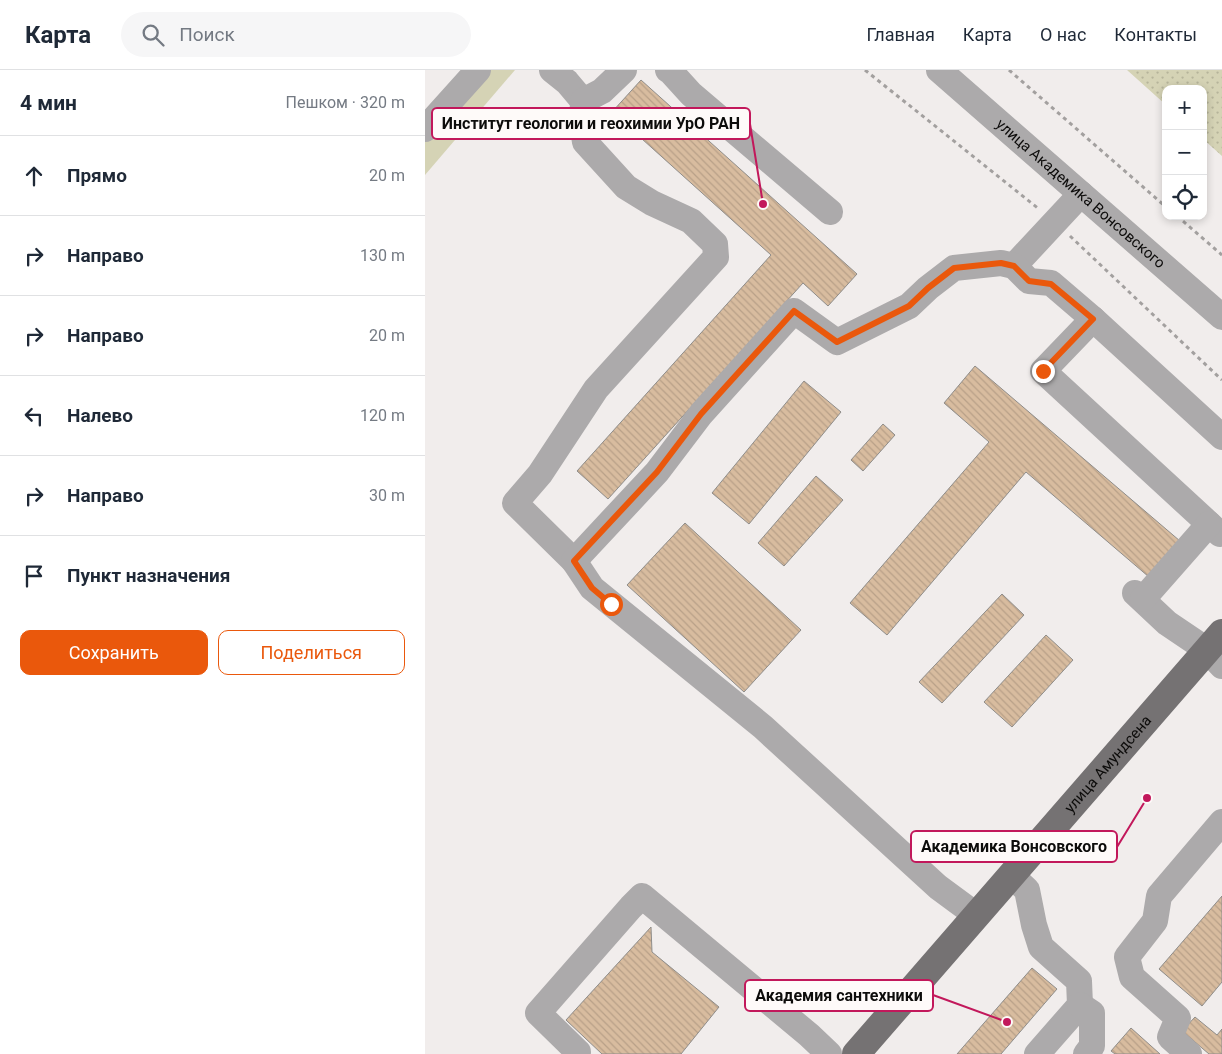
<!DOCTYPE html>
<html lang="ru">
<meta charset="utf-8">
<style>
:root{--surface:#fff;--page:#f6f6f7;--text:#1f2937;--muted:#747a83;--line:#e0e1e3;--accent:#ea580c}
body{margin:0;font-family:Roboto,sans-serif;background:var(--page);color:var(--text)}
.controls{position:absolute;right:15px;top:15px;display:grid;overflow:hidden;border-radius:10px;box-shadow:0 2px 8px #0003}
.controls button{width:45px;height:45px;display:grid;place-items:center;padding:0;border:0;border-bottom:1px solid var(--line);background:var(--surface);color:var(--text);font:25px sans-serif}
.stop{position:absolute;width:15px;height:15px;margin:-11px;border:4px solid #ea580c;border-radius:50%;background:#fff}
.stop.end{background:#ea580c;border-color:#fff;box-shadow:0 1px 5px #0008}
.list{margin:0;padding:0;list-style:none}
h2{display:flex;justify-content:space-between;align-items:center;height:65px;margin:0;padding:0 20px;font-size:21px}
h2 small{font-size:16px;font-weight:400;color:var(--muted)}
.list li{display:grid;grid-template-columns:32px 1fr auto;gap:15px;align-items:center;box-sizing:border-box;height:80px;padding:0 20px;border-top:1px solid var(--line)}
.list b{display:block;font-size:19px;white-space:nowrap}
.list em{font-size:16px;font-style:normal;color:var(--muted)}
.actions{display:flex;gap:10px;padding:15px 20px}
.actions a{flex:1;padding:11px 0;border:1px solid var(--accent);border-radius:10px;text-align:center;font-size:18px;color:var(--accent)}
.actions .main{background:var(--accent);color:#fff}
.icon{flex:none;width:28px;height:28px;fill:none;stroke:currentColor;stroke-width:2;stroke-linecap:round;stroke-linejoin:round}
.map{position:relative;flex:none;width:797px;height:984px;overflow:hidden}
header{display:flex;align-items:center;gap:30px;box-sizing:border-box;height:70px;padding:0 25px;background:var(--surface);border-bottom:1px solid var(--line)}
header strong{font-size:24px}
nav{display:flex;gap:28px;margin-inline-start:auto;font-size:18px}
.search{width:350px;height:45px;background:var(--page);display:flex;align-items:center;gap:12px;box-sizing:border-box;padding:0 18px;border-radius:28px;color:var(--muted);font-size:19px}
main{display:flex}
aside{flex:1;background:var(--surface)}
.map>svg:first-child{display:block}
.grass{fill:#d5d3b5}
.park{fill:url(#park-dots)}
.building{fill:url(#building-back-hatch);stroke:#8f8d8a}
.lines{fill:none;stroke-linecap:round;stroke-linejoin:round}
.path{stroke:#a3a09f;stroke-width:3;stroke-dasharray:4 4;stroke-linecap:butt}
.minor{stroke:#acaaab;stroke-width:26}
.major{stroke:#757273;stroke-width:28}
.route{stroke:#ea580c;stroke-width:6}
.labels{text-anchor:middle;stroke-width:5;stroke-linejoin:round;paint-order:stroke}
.street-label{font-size:15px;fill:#0d0c0b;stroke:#fefaf9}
.leader{fill:none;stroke:#c2185b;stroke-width:2}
.callout-dot{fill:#c2185b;stroke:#fefaf9;stroke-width:2}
.callout{fill:#fefaf9;stroke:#c2185b;stroke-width:2}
.callout-label{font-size:16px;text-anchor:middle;font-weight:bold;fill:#0d0c0b}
</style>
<header>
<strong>Карта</strong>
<div class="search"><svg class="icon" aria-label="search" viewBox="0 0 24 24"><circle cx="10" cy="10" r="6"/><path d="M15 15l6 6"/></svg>Поиск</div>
<nav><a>Главная</a><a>Карта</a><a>О нас</a><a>Контакты</a></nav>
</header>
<main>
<aside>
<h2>4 мин<small>Пешком · 320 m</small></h2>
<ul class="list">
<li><svg class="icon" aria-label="ahead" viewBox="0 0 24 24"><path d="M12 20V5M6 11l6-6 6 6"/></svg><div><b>Прямо</b></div><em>20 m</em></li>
<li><svg class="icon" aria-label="right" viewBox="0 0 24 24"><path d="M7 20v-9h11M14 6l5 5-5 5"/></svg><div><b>Направо</b></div><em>130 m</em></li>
<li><svg class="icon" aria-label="right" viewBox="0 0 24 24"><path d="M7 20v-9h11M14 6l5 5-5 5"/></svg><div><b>Направо</b></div><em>20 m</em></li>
<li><svg class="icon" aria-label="left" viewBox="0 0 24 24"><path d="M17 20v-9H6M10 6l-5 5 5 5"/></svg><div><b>Налево</b></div><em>120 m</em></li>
<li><svg class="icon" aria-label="right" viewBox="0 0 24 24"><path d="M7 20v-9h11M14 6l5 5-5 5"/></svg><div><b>Направо</b></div><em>30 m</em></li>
<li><svg class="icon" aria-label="arrive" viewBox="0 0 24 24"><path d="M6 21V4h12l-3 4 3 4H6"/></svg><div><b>Пункт назначения</b></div></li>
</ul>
<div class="actions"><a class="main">Сохранить</a><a>Поделиться</a></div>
</aside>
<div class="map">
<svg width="797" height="984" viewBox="0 0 797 984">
<defs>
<pattern id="park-dots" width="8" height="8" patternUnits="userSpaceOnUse" patternTransform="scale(1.25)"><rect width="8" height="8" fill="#d5d3b5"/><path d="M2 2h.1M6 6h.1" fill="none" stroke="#b6b49a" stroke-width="1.8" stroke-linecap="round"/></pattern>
<pattern id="building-back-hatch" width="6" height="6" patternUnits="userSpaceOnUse" patternTransform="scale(1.25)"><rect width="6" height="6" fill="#d8bc9f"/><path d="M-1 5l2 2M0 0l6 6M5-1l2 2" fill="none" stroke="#b8a088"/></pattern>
</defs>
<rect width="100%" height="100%" fill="#f1edec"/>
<path class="grass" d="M62 0H90L0 105V70Z"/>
<path class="park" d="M702 0H797V86L778 69V19H741V35Z"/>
<path class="building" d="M216 10 432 204 403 236 378 213 183 429 152 401 346 185 187 42Z
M550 296 755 471 724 507 601 402 462 565 425 533 564 372 519 333Z
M379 311 416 342 324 454 287 423Z
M458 354 470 365 438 401 426 390Z
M391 406 418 430 359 496 333 473Z
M260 453 376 560 319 622 202 515Z
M577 524 599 545 517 633 494 612Z
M621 565 648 590 587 657 559 632Z
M797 826V912L777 936 734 899Z
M226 857 227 882 294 937 256 984H177L141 950Z
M607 898 632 919 576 984H532Z
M770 947 792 965 797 959V984H784L757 961Z
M706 958 735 984H690L686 981Z"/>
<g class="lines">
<path class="path" d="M440 0 614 139
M584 0 741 137
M752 146 797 185
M645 166 797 310"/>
<g class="minor">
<path d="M127 0 142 12 158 31 157 53 160 72 201 117 227 133 266 151 290 174 291 187 171 319 115 404 90 433 149 491 167 518 338 657 513 817 551 845"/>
<path d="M243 0 246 2 266 24 405 142"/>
<path id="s1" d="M514 0 797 247"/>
<path d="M158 31 177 21 199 0"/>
<path d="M0 59 53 0"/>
<path d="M589 196 656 124"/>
<path d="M668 249 618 301 795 464 797 462"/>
<path d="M149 491 232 402 276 344 369 241 412 272 484 236 503 218 529 198 576 193 589 196 604 211 626 213 668 249 797 367"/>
<path d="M710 523 742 553 782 580 797 596"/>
<path d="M718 529 784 454"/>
<path d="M586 805 602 820 609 855 616 877 654 911 655 935 612 984"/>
<path d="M655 935 667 943V976L661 984"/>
<path d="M151 984 153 982 113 943 206 837 217 826 384 965 404 984"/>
<path d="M764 984 745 967 753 948 707 907 702 887 730 851 734 826 797 752"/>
</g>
<path class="major" id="s2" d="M431 984 797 563"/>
</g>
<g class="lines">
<path class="route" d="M186 534 167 518 149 491 232 402 276 344 369 241 412 272 484 236 503 218 529 198 576 193 589 196 604 211 626 214 668 249 618 301"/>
</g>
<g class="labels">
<g class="street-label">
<text dy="5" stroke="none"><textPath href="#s1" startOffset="188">улица Академика Вонсовского</textPath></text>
<text dy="5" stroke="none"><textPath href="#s2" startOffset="384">улица Амундсена</textPath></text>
</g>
</g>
<path class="leader" d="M338 134L325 54M722 728L692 777M582 952L508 925"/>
<g class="callout-dot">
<circle cx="338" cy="134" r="5"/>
<circle cx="722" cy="728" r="5"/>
<circle cx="582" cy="952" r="5"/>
</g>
<g class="callout">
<rect x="7" y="38" width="318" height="31" rx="5"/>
<rect x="486" y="761" width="206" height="31" rx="5"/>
<rect x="320" y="910" width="188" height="31" rx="5"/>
</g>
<g class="callout-label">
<text x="166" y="59">Институт геологии и геохимии УрО РАН</text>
<text x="589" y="782">Академика Вонсовского</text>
<text x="414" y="931">Академия сантехники</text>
</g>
</svg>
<div class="controls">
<button>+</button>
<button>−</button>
<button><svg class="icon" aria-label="locate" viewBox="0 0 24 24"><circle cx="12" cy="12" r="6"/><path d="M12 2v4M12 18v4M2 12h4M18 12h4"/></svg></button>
</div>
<div class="stop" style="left:186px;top:534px"></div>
<div class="stop end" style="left:618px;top:301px"></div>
</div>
</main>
